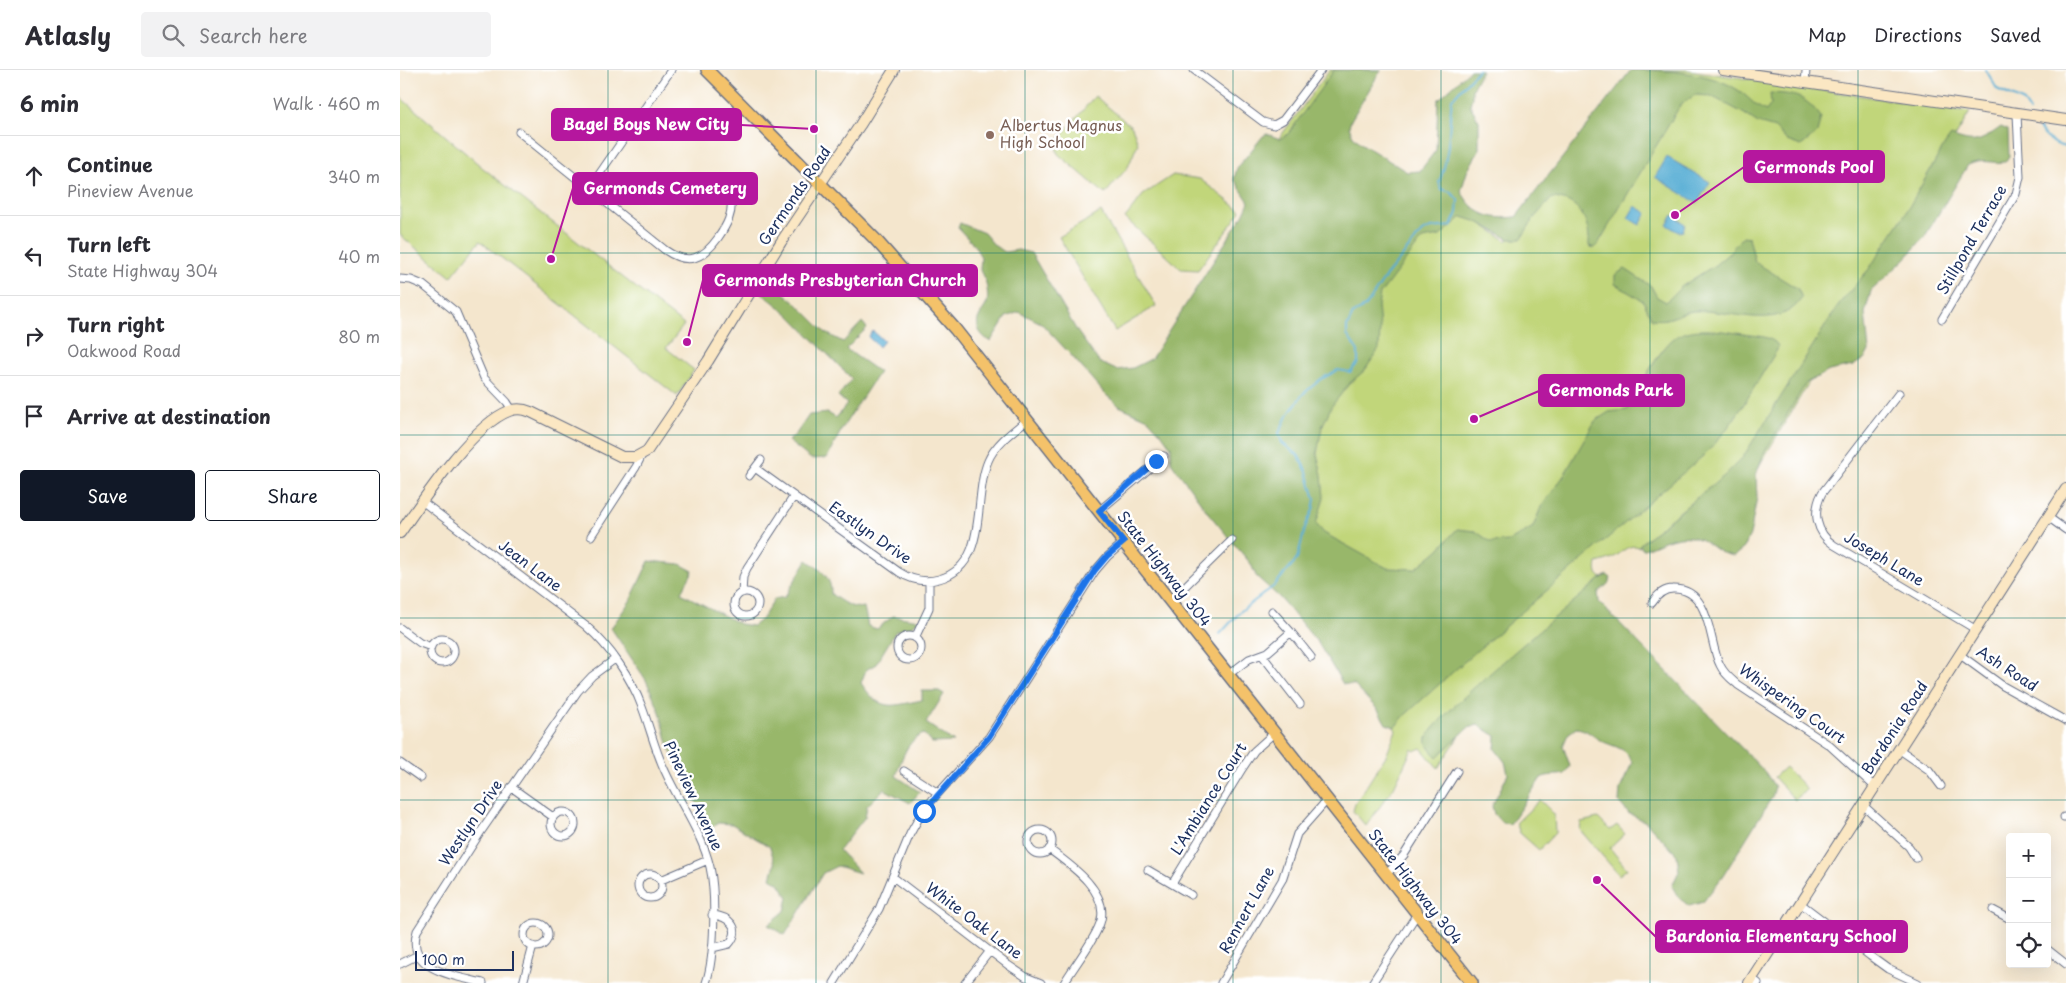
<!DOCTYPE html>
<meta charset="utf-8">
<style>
:root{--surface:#fff;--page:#f2f2f3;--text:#2b2b33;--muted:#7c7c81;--line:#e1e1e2;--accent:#111827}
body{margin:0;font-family:"Playpen Sans",sans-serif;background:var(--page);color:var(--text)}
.controls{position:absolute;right:15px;bottom:15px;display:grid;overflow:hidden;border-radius:5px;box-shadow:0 5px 20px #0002}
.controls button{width:45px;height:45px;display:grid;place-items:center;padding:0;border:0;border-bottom:1px solid var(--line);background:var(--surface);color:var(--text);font:25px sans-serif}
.scale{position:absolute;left:15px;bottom:12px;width:99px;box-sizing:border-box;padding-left:5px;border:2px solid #1b2f5e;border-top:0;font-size:14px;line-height:18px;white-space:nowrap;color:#1b2f5e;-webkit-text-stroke:4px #fff;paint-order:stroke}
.stop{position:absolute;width:15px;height:15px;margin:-11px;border:4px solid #1a73e8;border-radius:50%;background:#fff}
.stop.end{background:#1a73e8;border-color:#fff;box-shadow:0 1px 5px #0008}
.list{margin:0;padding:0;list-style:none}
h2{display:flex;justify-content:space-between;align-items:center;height:65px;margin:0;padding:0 20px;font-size:21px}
h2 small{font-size:16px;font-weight:400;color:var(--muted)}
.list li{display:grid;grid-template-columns:32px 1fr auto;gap:15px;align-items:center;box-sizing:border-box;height:80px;padding:0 20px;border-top:1px solid var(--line)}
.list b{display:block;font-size:19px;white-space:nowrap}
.list p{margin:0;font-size:16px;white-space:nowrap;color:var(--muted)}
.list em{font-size:16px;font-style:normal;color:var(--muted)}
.actions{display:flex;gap:10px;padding:15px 20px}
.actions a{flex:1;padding:11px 0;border:1px solid var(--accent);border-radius:5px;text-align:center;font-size:18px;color:var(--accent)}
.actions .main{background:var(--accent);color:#fff}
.icon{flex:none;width:28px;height:28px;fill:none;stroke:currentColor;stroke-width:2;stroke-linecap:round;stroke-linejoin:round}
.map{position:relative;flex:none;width:1666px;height:913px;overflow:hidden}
header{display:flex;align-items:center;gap:30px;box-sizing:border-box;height:70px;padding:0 25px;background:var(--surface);border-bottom:1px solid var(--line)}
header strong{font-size:24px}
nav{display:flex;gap:28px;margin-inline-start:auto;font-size:18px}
.search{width:350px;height:45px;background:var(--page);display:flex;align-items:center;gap:12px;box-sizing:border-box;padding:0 18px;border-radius:5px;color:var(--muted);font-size:19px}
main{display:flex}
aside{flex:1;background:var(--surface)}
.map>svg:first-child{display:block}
.green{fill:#c1d67a;stroke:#6e826c}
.forest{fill:#98b76a;stroke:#5a7364}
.water{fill:#57add4;stroke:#396e99}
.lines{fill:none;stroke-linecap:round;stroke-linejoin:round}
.stream{stroke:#57add4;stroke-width:2}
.street-casing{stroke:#676f85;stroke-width:9}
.secondary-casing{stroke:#676f85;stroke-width:12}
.primary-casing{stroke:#676f85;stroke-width:14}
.street{stroke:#fff;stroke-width:7}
.secondary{stroke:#fbe7c3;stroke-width:10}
.primary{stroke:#f4c26a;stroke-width:11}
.route{stroke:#1a73e8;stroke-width:6}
.grid{fill:none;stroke:#0f766e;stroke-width:1;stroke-opacity:0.55}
.education-dot{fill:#8d6e63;stroke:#fff;stroke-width:2}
.labels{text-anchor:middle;stroke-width:5;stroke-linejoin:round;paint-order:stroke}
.education-label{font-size:15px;fill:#785e54;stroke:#fff;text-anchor:start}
.street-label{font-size:15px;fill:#1b2f5e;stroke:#fff}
.leader{fill:none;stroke:#b5179e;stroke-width:2}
.callout-dot{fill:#b5179e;stroke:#fff;stroke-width:2}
.callout{fill:#b5179e;stroke:#b5179e;stroke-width:2}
.callout-label{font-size:16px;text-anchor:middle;font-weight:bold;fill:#fff}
</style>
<header>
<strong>Atlasly</strong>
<div class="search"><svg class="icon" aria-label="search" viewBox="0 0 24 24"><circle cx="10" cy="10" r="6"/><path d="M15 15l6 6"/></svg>Search here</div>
<nav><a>Map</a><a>Directions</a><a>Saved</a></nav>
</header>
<main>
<aside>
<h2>6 min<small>Walk · 460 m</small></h2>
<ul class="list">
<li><svg class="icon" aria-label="ahead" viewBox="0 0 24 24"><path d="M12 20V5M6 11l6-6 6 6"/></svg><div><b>Continue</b><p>Pineview Avenue</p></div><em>340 m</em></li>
<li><svg class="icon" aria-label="left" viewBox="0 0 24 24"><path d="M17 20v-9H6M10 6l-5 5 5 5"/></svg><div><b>Turn left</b><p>State Highway 304</p></div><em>40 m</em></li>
<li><svg class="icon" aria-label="right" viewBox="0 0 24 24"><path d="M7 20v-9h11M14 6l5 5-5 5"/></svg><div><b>Turn right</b><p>Oakwood Road</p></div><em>80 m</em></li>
<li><svg class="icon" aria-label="arrive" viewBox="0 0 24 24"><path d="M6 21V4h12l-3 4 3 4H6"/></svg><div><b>Arrive at destination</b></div></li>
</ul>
<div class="actions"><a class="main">Save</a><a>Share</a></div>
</aside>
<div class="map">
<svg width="1666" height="913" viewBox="0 0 1666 913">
<rect width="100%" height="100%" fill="#fff"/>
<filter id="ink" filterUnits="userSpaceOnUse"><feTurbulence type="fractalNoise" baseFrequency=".02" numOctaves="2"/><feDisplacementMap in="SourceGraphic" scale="10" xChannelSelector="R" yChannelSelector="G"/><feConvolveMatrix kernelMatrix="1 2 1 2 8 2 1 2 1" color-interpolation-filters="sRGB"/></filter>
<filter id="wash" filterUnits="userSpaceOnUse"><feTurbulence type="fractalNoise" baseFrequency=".0096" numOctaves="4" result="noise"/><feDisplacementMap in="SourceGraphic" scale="20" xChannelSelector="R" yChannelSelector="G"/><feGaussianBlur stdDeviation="1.12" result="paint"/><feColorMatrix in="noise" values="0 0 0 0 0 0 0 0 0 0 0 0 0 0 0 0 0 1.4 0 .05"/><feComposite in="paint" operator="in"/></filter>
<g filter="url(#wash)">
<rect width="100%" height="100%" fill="#f4e6cd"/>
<path class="green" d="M930 0H979L942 61 1107 171 1241 0H1288L1570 42 1337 433 1310 417 1240 474V477C1228 474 1225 480 1216 486 1210 490 1203 491 1197 493 1196 500 1195 504 1202 508L1186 521 1073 645 1038 698 1021 678 1014 681 1012 679 994 717 966 756 953 741 955 734 987 684 996 660 795 425 799 421 770 387 783 376 858 126 834 107 867 64 877 71Z
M695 26 732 57 738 73 728 97 705 124 658 84 655 73Z
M0 27 83 98 284 255 266 278 294 300 277 326 80 171 51 207 0 165Z
M773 105 800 109 841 141 798 200 781 199 725 148 743 125Z
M701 142 756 236 715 261 659 167Z
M1385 697 1407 719 1395 730 1374 707Z
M1140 730 1154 744 1155 763 1139 780 1120 763 1116 753Z
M1198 748 1210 760 1217 755 1225 764 1210 778 1227 799 1219 805 1180 760 1181 752Z"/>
<path class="forest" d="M934 0H981L951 50 949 57 953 66 962 74 1007 102 1020 101 1036 80 1038 30 1070 0H1082L1072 19V27L1070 35 1079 51V80L1067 102 1061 121C1074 145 1091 150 1116 147L1231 0C1264 0 1309 1 1338 20 1348 26 1354 36 1366 41L1371 34 1370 23C1396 24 1405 26 1421 47L1417 63 1401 76 1387 71 1375 58 1358 53 1343 43 1311 26 1295 25 1281 34 1198 174 1194 178 1189 176C1190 150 1179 129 1152 128L1134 148 1121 169H1109L1078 152 1062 147 1040 166 1022 169 980 224 978 236 980 257 979 279 965 300 949 314 931 337 922 357 917 384 922 405 924 428 916 454 924 463 987 498 1015 499 1038 480 1057 459 1075 461 1091 472 1110 471 1133 457 1141 437 1163 407 1195 351 1209 342 1227 340C1237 322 1262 272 1279 265 1298 256 1323 261 1343 264 1354 266 1372 265 1378 276L1377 280C1354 316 1335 355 1304 385L1064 592 1005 645 995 657 986 654 978 640 954 615 943 614 918 573 880 528 856 506 851 494 809 444 771 392V377L761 363 748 349 719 336 705 324 670 284 641 253 619 242 606 247 591 271C582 268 574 257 579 247 581 242 585 238 587 233 589 223 586 207 580 199L581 187 574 175 558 158 560 153 584 163 595 176 605 182 618 180 631 183 677 261 699 292 716 300 733 298 751 289 843 145 849 132 834 109 837 98 863 66 867 64 880 69 888 64Z
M1601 57 1608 60 1609 86 1605 92C1591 94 1584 88 1568 95L1525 166 1505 189 1471 221 1465 243 1469 281 1465 288 1453 296 1429 301 1406 313 1363 385 1356 405 1357 427 1350 465 1344 478 1334 486C1314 483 1313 474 1299 469 1279 462 1263 472 1245 479H1242L1240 474 1324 406 1343 387 1439 234 1469 199 1505 144 1545 74 1551 66C1576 76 1581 71 1601 57Z
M1343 166 1349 167 1355 192 1398 219 1402 228C1379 264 1328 238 1293 241 1276 243 1273 252 1252 249L1243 231 1215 214V205L1225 199 1251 216 1257 227 1266 232 1282 216 1315 195 1327 185Z
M369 211 395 232 426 263 443 272 462 252 467 258 446 279 479 302 443 357 427 388 411 389 388 371 396 364 409 345 428 343 436 348 447 334 438 326 452 309 388 244 362 223Z
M407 490C419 499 432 506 431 524 441 531 452 540 464 537L468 556 477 559 493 546 520 550 509 558 496 561 476 594 466 600 461 613C481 643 491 636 522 630V621H539L544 624 526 653 554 672 532 673 524 664C507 669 501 691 496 706L520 722 510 733 484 719 467 736 465 747 439 780 460 803 437 796 423 803 385 865 368 855 385 841 388 827 379 813 371 808 375 794 370 777 332 754 318 753 310 759 269 678 260 642 246 610 211 558 230 531 249 491 280 494 293 501 281 523 340 554 353 556 363 548 374 529 385 527Z
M1207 505 1211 508 1209 513 1198 523 1199 532 1365 702 1375 717 1372 727 1323 806 1303 832 1289 836 1278 827 1272 816 1279 801 1277 785 1246 752 1228 743 1219 732 1220 719 1232 693C1227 676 1211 677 1198 669 1190 664 1186 659 1176 658L1168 664 1163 676 1170 696 1165 704C1157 706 1148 704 1141 708L1110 754 1102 753 1094 744 1092 736 1108 704 1105 692 1095 679 1096 666 1078 655 1068 658 1037 687C1032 682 1025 676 1027 668 1031 649 1177 529 1202 508Z"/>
<path class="water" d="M1267 87 1310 112 1297 133 1255 107Z
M1235 136 1247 143 1240 155 1228 148Z
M1273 145 1285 154 1283 161 1278 162 1267 155Z
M473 261 484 271 479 277 468 267Z"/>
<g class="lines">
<path class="stream" d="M1586 0 1597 19 1624 32 1630 41
M1634 50C1641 64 1650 74 1666 77
M820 564 841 541 874 516 897 489 906 455 913 440 915 429 907 402 898 385 882 373 879 363 887 346 903 324 921 309 938 300 950 302 958 293V281L947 265V257L953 244 966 236 986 206 1022 162 1031 158 1051 156 1057 143 1058 130 1051 122 1041 119 1039 112C1051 83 1048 59 1052 29L1078 0"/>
</g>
</g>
<g filter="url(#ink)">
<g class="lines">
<g class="street-casing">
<path id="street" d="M794 0 863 52 874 55 883 50 921 0
M1405 13 1406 0
M119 62 265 180C288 196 303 189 318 168 327 155 333 144 331 128
M189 119 271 0
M0 209 11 210 23 215 56 242 84 308 107 332 112 340
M1542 249 1616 124 1620 107 1617 44
M1499 323 1422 423C1412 442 1416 463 1434 475L1575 559
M355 398 499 502C511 510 524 513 539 509 590 495 572 428 588 391 595 374 613 361 627 350
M349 406 361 390
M23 432 186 556C210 577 231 607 242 637 250 658 255 680 265 701 279 732 302 763 310 797 316 824 315 887 306 913
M699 441 764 386
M1648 447 1666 460
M191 466 236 397 242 385
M334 534a12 12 0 1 1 24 0a12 12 0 1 1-24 0Z
M342 523 343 507 347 498 394 426
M770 531 832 470
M1252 533C1257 525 1264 519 1273 519 1312 518 1308 572 1320 595 1324 604 1331 609 1338 615L1429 675 1475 717
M872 541 891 562
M0 558 20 573 31 577
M497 578a12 12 0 1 1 24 0a12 12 0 1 1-24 0Z
M515 568 529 538V511
M30 581a12 12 0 1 1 24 0a12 12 0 1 1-24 0Z
M1559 584 1603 616 1666 651
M862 585 900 634
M828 605 849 589 868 582 891 562 911 587
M1500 680 1529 700 1541 716
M0 693 21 708
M504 701 538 723
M111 717 153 747
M1463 735 1509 777 1516 788
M151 754a12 12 0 1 1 24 0a12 12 0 1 1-24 0Z
M1664 747H1666
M628 772a12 12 0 1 1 24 0a12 12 0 1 1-24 0Z
M649 779C669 794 708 820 701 850 697 867 674 896 664 913
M748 800 791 825
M238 816a12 12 0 1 1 24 0a12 12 0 1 1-24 0Z
M986 805 1004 785 1057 701
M493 807 608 895 626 907 641 913
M261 810 308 790
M772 814 842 699 854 681 874 663
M1400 833 1470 886 1488 899 1518 913
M1593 840 1610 849
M124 865a12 12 0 1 1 24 0a12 12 0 1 1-24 0Z
M312 878 329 874C343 858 328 846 312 845
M1647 879 1666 894
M0 894 18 885
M1352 909 1358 913
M83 913C57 906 5 901 17 861L80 763 178 621 192 606 215 589
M123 913 133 876
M434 913 479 839 510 764 520 746 533 729 589 667 695 501 707 487 724 472
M565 913 590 881
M821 913 882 810 897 764 927 730
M972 913 1017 844"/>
</g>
<g class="secondary-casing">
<path id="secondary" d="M1323 0 1666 50
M0 463C23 430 72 355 109 341 117 338 124 339 131 342L222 387H236L247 381 308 291 381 172 460 55 494 0
M1349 913 1666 419"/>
</g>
<g class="primary-casing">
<path id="primary" d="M307 0 475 169 555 259 1072 913"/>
</g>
<use href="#street" class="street"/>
<use href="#secondary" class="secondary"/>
<use href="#primary" class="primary"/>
</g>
</g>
<g class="lines" filter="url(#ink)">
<path class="route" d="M524 741 589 667 695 500 707 486 724 472 699 441 756 391"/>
</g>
<path class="grid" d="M208 0V913M416 0V913M625 0V913M833 0V913M1041 0V913M1250 0V913M1458 0V913M0 183H1666M0 365H1666M0 548H1666M0 730H1666"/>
<circle class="education-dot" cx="590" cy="65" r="5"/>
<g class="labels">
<g class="education-label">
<text x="600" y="61">Albertus Magnus<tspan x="600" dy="17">High School</tspan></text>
</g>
<g class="street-label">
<text transform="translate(395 126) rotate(-56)" y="5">Germonds Road</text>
<text transform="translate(1572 170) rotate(-60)" y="5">Stillpond Terrace</text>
<text transform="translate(470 463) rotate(35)" y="5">Eastlyn Drive</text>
<text transform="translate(1484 489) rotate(31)" y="5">Joseph Lane</text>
<text transform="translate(130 496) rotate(37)" y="5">Jean Lane</text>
<text transform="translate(764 499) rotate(52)" y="5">State Highway 304</text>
<text transform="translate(1607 599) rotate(33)" y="5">Ash Road</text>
<text transform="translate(1392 634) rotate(35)" y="5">Whispering Court</text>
<text transform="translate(1495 658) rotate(-57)" y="5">Bardonia Road</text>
<text transform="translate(293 726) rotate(65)" y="5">Pineview Avenue</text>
<text transform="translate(809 729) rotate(-58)" y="5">L'Ambiance Court</text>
<text transform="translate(71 753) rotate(-56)" y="5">Westlyn Drive</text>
<text transform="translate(1015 817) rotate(52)" y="5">State Highway 304</text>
<text transform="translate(847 840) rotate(-61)" y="5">Rennert Lane</text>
<text transform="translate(574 851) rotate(37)" y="5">White Oak Lane</text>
</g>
</g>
<path class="leader" d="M414 59L341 55M1275 145L1344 97M151 189L173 118M287 272L303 210M1074 349L1139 321M1197 810L1256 867"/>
<g class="callout-dot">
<circle cx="414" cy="59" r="5"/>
<circle cx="1275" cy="145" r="5"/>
<circle cx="151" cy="189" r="5"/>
<circle cx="287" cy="272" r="5"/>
<circle cx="1074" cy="349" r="5"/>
<circle cx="1197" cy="810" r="5"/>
</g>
<g class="callout">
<rect x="152" y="39" width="189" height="31" rx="5"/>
<rect x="1344" y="81" width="140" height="31" rx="5"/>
<rect x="173" y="103" width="184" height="31" rx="5"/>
<rect x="303" y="195" width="274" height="31" rx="5"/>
<rect x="1139" y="305" width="145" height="31" rx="5"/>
<rect x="1256" y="851" width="251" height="31" rx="5"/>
</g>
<g class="callout-label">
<text x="246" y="60">Bagel Boys New City</text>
<text x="1414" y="103">Germonds Pool</text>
<text x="265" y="124">Germonds Cemetery</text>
<text x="440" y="216">Germonds Presbyterian Church</text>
<text x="1211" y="326">Germonds Park</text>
<text x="1381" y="872">Bardonia Elementary School</text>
</g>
</svg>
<div class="controls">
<button>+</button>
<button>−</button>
<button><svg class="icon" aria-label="locate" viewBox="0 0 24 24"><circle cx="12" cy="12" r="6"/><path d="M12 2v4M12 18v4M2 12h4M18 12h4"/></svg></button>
</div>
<div class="scale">100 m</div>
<div class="stop" style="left:524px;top:741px"></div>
<div class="stop end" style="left:756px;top:391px"></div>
</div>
</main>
